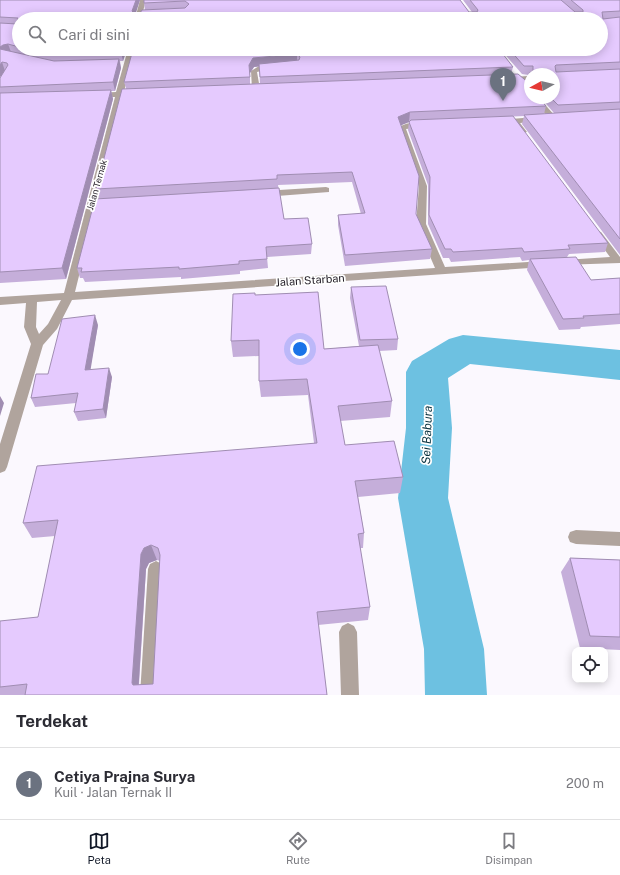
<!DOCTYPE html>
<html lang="id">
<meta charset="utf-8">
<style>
:root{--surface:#fff;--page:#f7f7f7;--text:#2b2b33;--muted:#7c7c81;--line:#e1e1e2;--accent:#111827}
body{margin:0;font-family:"Public Sans",sans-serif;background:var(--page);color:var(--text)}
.controls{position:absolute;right:12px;bottom:12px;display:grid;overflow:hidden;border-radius:8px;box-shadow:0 2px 10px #0003}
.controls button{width:36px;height:36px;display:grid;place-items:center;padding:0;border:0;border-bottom:1px solid var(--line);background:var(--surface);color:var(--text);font:20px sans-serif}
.compass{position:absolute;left:524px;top:68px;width:36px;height:36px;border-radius:50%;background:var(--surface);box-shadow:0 2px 10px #0003;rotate:262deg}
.you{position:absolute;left:300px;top:349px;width:14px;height:14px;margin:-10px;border:3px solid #fff;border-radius:50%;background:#1a73e8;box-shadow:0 0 0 6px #1a73e833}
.badge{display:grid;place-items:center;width:26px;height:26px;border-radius:50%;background:var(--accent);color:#fff;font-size:13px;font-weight:700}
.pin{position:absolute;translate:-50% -33px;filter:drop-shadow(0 1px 2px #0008)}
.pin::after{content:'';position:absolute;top:21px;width:14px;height:12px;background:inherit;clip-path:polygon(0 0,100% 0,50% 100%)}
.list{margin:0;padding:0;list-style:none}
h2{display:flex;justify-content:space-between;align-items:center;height:52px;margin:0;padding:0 16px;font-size:17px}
h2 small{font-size:13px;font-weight:400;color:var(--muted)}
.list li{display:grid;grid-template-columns:26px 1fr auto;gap:12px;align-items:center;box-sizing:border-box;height:72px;padding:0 16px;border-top:1px solid var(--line)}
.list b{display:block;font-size:15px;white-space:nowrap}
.list p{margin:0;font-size:13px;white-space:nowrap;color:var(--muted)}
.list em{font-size:13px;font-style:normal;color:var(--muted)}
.icon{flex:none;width:22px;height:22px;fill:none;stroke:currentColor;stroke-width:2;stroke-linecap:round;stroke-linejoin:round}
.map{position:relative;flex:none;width:620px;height:695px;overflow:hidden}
.search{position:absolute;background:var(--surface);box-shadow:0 2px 10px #0003;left:12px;right:12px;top:12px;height:44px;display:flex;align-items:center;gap:10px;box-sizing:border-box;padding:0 14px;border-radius:22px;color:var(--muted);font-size:15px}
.sheet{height:124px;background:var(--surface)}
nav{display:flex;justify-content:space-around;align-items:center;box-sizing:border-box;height:56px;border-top:1px solid var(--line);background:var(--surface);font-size:11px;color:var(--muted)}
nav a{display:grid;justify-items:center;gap:2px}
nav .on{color:var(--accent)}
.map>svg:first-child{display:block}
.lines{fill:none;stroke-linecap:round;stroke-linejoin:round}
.river{fill:#6dc1e1;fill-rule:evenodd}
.street{fill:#b0a49d;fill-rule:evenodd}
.wall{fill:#c5aeda;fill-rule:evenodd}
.shaded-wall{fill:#a08db2}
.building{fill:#e5cafe;stroke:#a08db2;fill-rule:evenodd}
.labels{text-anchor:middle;stroke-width:3.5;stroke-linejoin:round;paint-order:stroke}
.far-street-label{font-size:9px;fill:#1e1922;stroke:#fff}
.street-label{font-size:11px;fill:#1e1922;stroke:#fff}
.water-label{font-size:12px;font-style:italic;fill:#09323f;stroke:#fff}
</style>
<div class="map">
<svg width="620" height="695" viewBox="0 0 620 695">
<rect width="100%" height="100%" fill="#fbf8fe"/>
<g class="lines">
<path class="river" d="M463 335 620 350V380L470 364 448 378 452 428 448 498 484 649 487 695H425L424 649 398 498 406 428V372L412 361 449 339Z"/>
<path class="street" d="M140 0H146L141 19H135Z
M128 49H134L124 92H137L141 94 137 96 123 97 75 292 435 268 416 224 419 186 398 128C404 122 423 120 429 125L425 127 406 129 427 186 426 224 445 267 544 261 549 264 544 267 72 300 57 329 43 345 7 467 5 471 0 473V444L31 344 24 327 26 303 0 305V297L64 293 115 97H96L92 95 96 93 116 92ZM61 300 48 324 39 334 36 327 37 302Z
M259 66 275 65 278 67 257 72 260 89 256 91 252 89 251 71Z
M530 76V80L507 81 504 79 507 77Z
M531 98H539L557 118 553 120 520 123 527 132 520 134 510 121 511 119 547 116Z
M326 187 329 188V192L264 197 259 194 264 191Z
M598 231 601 232 620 257V263L560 265 559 263 564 260 610 257 593 234Z
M576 530 620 532V546L576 544 570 542 568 537 570 532Z
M156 561 162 564 164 569 158 695H140L148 569 150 564Z
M348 623 354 626 357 632 359 695H341L339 632 342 626Z"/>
</g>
<path class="wall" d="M0 0H140L135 13H140L145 10 144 3V0H460L469 12H472L463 0H620V255L522 124 524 116 503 117 608 243 605 252 569 254 567 257 591 280 620 278V324L581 327 580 329 559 330 527 270 529 260 522 261 520 257 451 262 449 258H443L428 224V185L408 130 409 122 401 125 416 214 432 249 430 259 345 266 338 225V215L361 214 352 182 278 185 284 219 312 244 311 254 267 257 268 268 240 271V274L181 279V277L85 282 83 278H80L77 268 99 199 96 189 126 88 124 82 134 53V49H499L513 67 511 74 527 81 529 75 522 74 500 49H601V19H19V49H127L123 61H120L121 68 115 91H111L113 99 66 279 0 283V78L4 72 0 77ZM259 66 260 83 250 84V73L254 67ZM530 74 554 98H541L554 113 544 114 546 106 530 98Z
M351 287 398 339 397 350 379 351 392 401 390 417 340 421 345 445 403 477 400 493 358 497 364 533 363 548H360L370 607 368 620 318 625 327 695H0V622L38 617 55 536 32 538 23 523 314 443 308 395 261 397 259 381V356L233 357 231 341 255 295 324 349 359 346 350 298ZM157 560 160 561 153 684 139 685 146 569 149 563Z
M98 325 90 369 112 377 106 418 78 421 74 412 76 403 35 407 31 398 48 374Z
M570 558 620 560V650L580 648 561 572Z"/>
<path class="shaded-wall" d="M136 0H140L134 19 132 11Z
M8 44 11 52 0 55V47L3 45Z
M122 49H127L123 61 121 52Z
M297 54V63L254 67 250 73 249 65 253 58Z
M119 59 121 68 115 91 113 82Z
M2 62 5 71 0 77V65Z
M111 90 113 99 66 279 62 268Z
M410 112 409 122 397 127 398 117Z
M95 315 98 325 89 379 85 370Z
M109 368 112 377 106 418 103 409Z
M0 396 4 403 0 416Z
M151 545 157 560 149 563 146 569 138 695 132 683 141 554 144 548Z"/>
<path class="building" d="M0 0H136L132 11 134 13H140L142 10 185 8 189 4 185 1 144 3V0H460L469 12H477L478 10 470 0H561L575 12H583V10L571 0H620V11L602 12 603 19 620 17V62L556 65 555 66 556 72 620 69V102L558 105 551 98H554V74H530L529 73 533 72V66H524L509 49H601V19H19V47L8 44 3 45 0 47V23L17 24 18 18 0 17Z
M0 49 54 61 119 59 113 82 0 87V78L8 65 7 63 2 62 0 65Z
M30 49H122L121 52 71 55 51 54Z
M187 49H499L513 67 260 77 259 64 299 60 300 57 297 54 253 58 249 65 250 77 124 82 132 53Z
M518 74 530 84V98H539L546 106 410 112 398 117 419 176 416 214 432 249 345 255 338 215 365 213 352 172 277 175V179L96 189 122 89Z
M111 90 62 268 0 272V93Z
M620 109V239L524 115Z
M513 116 608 243 570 245H568L570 249 524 252 522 248 453 252 451 249H445L429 215 430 177 409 122 411 120Z
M279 188 284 219 308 218 312 244 266 247 267 259 239 261V264L179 269V267L81 272 82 268H77L95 199Z
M576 257 591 280 620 278V314L583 316 584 318 563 319 530 259Z
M386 286 398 339 360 340 351 287Z
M318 292 324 349 378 345 392 401 338 406 345 445 394 441 403 477 355 481 364 533 358 534 370 607 317 612 327 695H25L27 684 0 687V621L38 617 58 520 23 523 37 466 317 443 307 379 259 381V340L231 341 233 294 255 293V295ZM151 545 158 548 160 555 153 684 133 685 132 683 141 554 144 548Z
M95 315 85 370 109 368 103 409 74 412 78 393 31 398 36 374H48L62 319Z
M570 558 620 560V637L590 636Z"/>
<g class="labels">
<g class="far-street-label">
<text transform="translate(97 185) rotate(-74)" y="3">Jalan Ternak</text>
</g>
<g class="street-label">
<text transform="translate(310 280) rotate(-4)" y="4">Jalan Starban</text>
</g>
<g class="water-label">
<text transform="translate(427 435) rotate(-88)" y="4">Sei Babura</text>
</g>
</g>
</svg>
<div class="controls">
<button><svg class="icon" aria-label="locate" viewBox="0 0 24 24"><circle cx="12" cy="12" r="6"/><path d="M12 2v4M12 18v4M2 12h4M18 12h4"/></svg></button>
</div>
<svg class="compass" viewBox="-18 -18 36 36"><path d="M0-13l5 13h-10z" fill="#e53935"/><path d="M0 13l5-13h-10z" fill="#7c7c81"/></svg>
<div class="you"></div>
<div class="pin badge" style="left:503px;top:101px;background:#6b7280">1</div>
<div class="search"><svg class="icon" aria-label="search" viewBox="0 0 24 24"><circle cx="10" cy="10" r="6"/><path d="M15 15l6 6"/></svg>Cari di sini</div>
</div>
<section class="sheet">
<h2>Terdekat<small></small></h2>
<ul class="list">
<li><span class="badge" style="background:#6b7280">1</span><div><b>Cetiya Prajna Surya</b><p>Kuil · Jalan Ternak II</p></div><em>200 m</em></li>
</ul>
</section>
<nav>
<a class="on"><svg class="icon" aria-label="map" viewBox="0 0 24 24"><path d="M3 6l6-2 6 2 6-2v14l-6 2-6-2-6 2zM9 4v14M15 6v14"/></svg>Peta</a>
<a><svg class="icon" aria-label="directions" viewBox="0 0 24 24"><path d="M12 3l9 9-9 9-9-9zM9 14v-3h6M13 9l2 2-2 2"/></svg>Rute</a>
<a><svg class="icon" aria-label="saved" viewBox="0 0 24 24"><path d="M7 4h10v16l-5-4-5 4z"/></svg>Disimpan</a>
</nav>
